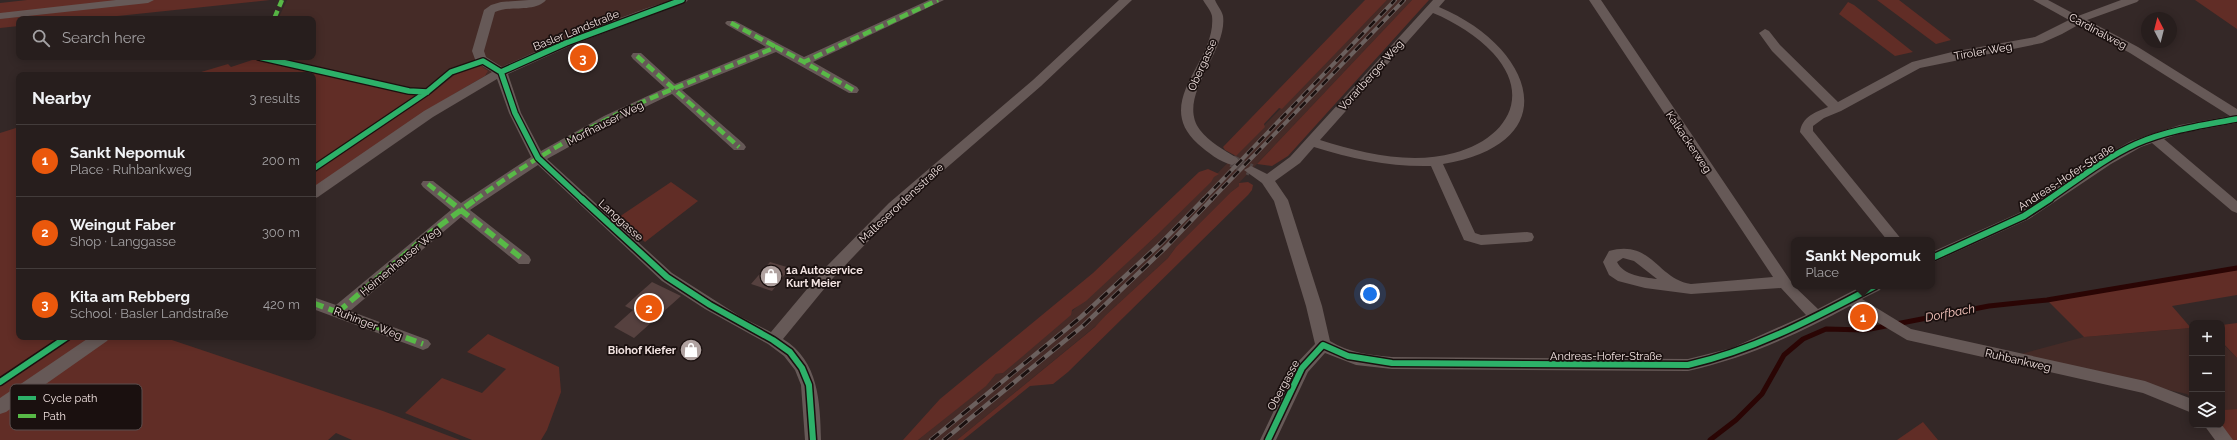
<!DOCTYPE html>
<meta charset="utf-8">
<style>
:root{--surface:#271e1d;--page:#2f2726;--text:#f1f3f6;--muted:#a4a2a4;--line:#433c3b;--accent:#ea580c}
body{margin:0;font-family:Raleway,sans-serif;background:var(--page);color:var(--text)}
.controls{position:absolute;right:12px;bottom:12px;display:grid;overflow:hidden;border-radius:8px;box-shadow:0 2px 10px #0003}
.controls button{width:36px;height:36px;display:grid;place-items:center;padding:0;border:0;border-bottom:1px solid var(--line);background:var(--surface);color:var(--text);font:20px sans-serif}
.compass{position:absolute;left:2141px;top:12px;width:36px;height:36px;border-radius:50%;background:var(--surface);box-shadow:0 2px 10px #0003;rotate:353deg}
.you{position:absolute;left:1370px;top:294px;width:14px;height:14px;margin:-10px;border:3px solid #fff;border-radius:50%;background:#1a73e8;box-shadow:0 0 0 6px #1a73e833}
.badge{display:grid;place-items:center;width:26px;height:26px;border-radius:50%;background:var(--accent);color:#fff;font-size:13px;font-weight:700}
.pin{position:absolute;translate:-50% -50%;border:2px solid #fff;box-shadow:0 1px 4px #0006}
.popup{position:absolute;left:1791px;top:237px;width:144px;height:52px;box-sizing:border-box;display:grid;place-content:center;border-radius:8px;background:var(--surface);filter:drop-shadow(0 1px 3px #0005);font-size:13px;white-space:nowrap;color:var(--muted)}
.popup b{font-size:15px;color:var(--text)}
.popup::after{content:'';position:absolute;left:50%;top:100%;margin-left:-8px;border:8px solid transparent;border-top-color:var(--surface)}
.list{margin:0;padding:0;list-style:none}
h2{display:flex;justify-content:space-between;align-items:center;height:52px;margin:0;padding:0 16px;font-size:17px}
h2 small{font-size:13px;font-weight:400;color:var(--muted)}
.list li{display:grid;grid-template-columns:26px 1fr auto;gap:12px;align-items:center;box-sizing:border-box;height:72px;padding:0 16px;border-top:1px solid var(--line)}
.list b{display:block;font-size:15px;white-space:nowrap}
.list p{margin:0;font-size:13px;white-space:nowrap;color:var(--muted)}
.list em{font-size:13px;font-style:normal;color:var(--muted)}
.icon{flex:none;width:22px;height:22px;fill:none;stroke:currentColor;stroke-width:2;stroke-linecap:round;stroke-linejoin:round}
.map{position:relative;flex:none;width:2237px;height:440px;overflow:hidden}
.search{position:absolute;background:var(--surface);box-shadow:0 2px 10px #0003;left:16px;top:16px;width:300px;height:44px;display:flex;align-items:center;gap:10px;box-sizing:border-box;padding:0 14px;border-radius:8px;color:var(--muted);font-size:15px}
.panel{position:absolute;background:var(--surface);box-shadow:0 2px 10px #0003;left:16px;top:72px;width:300px;height:268px;border-radius:8px}
.map>svg:first-child{display:block}
.built{fill:#452b27}
.green{fill:#612d26}
.lines{fill:none;stroke-linecap:round;stroke-linejoin:round}
.stream{stroke:#2a0504;stroke-width:5}
.building{fill:#56413f}
.minor-tunnel{stroke:#504443;stroke-width:12;stroke-dasharray:12 6;stroke-linecap:butt}
.minor{fill:#665957;fill-rule:evenodd}
.rail-far1-casing{stroke:#6b605e;stroke-width:4}
.rail-casing{stroke:#6b605e;stroke-width:4.5}
.rail-far1{stroke:#1a100f;stroke-width:2.5;stroke-dasharray:8;stroke-linecap:butt}
.rail{stroke:#1a100f;stroke-width:3;stroke-dasharray:10;stroke-linecap:butt}
.quiet-far1{stroke:#58b947;stroke-width:4.5;stroke-dasharray:9 4.5;stroke-linecap:butt}
.quiet{stroke:#58b947;stroke-width:5.5;stroke-dasharray:11 5.5;stroke-linecap:butt}
.cycleway-far1-casing{stroke:#1a100f;stroke-width:8}
.cycleway-casing{stroke:#1a100f;stroke-width:9}
.cycleway-far1{stroke:#2db169;stroke-width:5.5}
.cycleway{stroke:#2db169;stroke-width:6}
.labels{text-anchor:middle;stroke-width:3.5;stroke-linejoin:round;paint-order:stroke}
.street-label{font-size:11px;fill:#f2e3e1;stroke:#1a100f}
.poi-label{font-size:11px;font-weight:bold;fill:#f2e3e1;stroke:#1a100f;text-anchor:start}
.water-label{font-size:12px;font-style:italic;fill:#fbcac2;stroke:#1a100f}
.key{fill:#1a100f;stroke:#5b4f4e;stroke-width:1}
.key-label{font-size:11px;fill:#f2e3e1}
</style>
<div class="map">
<svg width="2237" height="440" viewBox="0 0 2237 440">
<rect width="100%" height="100%" fill="#342827"/>
<path class="built" d="M287 0H673L592 29 485 76 487 73 458 72 431 94 267 57H313V19H278Z
M1387 0H1412L1239 183V186L1231 192 1176 247 1168 258 1106 315 1103 320 957 440H918L985 386 996 374 1003 373 1156 236Z
M2192 328V399L2187 394 2014 356 2084 337Z
M2222 343 2237 358V409L2222 410Z"/>
<path class="green" d="M27 0H270L89 19H19V26L0 28V3Z
M1365 0H1387L1282 109 1279 108 1264 124 1265 127 1236 156 1225 150 1223 147Z
M1412 0H1429L1288 156 1272 166 1257 164Z
M1877 0H1899L1951 40 1936 44Z
M2195 0H2237V29Z
M1848 2 1854 5 1913 52 1895 56 1839 14Z
M261 57 431 94 458 72 464 69 481 66 488 71 485 76 454 94 313 190V75H191L228 64 231 67Z
M19 127V337H163L383 411 460 440H352L336 433 328 440H0V133Z
M1208 169 1219 174 1214 177 1211 182 1156 236 1086 301 1072 310 1071 315 1003 373 996 374 986 386 918 440H903L940 399 1093 273 1199 172Z
M671 182 698 201 645 242 619 217Z
M1248 182 1253 185 1252 190 1248 195 1068 372 1053 384 1030 386 963 440H957L1095 327 1106 315 1168 258 1176 247 1231 192 1239 186V183Z
M2237 268V295L2172 306 2191 328 2084 337 2047 300Z
M2237 323V358L2222 342V325Z
M488 334 559 367 561 392 547 430 541 440H472L405 413 442 378 482 393 506 369 467 352Z
M2237 409V440H2220L2222 410Z
M1923 422 1938 440H1897Z"/>
<g class="lines">
<path class="stream" d="M1710 440 1736 420 1762 394 1784 355 1803 339 1826 329 1865 330 1989 306 2047 300 2237 268"/>
</g>
<path class="building" d="M770 262 790 268 772 291 751 284Z
M652 282 681 296 634 338 614 327 633 310 625 306Z"/>
<g class="lines">
<path class="minor-tunnel" d="M1232 161 1251 170"/>
<path class="minor" d="M116 0H154L148 3 0 19V13Z
M529 0H546C535 13 509 5 495 12L484 51 486 57 502 67C540 49 580 33 620 18 643 10 664 0 688 0L686 2 572 45 508 74 521 113 541 151 604 116 665 88 633 59 631 56 633 53H641L675 84 766 47 727 25 725 23 727 21H735L804 57 929 0H944L813 62 857 87 859 90 857 93H849L776 52 682 90 744 144 746 147 744 150H734L672 94 614 122 547 159 672 273 741 317 771 332 823 270 889 203 1033 80 1119 0H1132L1041 86 899 209 833 278 783 339C819 361 820 402 821 440H805L801 385 795 370 784 356 768 344 705 309 662 281 538 165 470 210 529 256 531 260 529 264H519L461 217 350 311 428 340 431 344 428 348 423 350 418 348 313 309V297L336 305 451 210 423 187 421 184 423 181H433L461 203 531 157 509 113 497 79 433 117 318 197 313 199V187L424 111 492 72 476 62 472 51 484 10 491 5 501 2Z
M1203 0H1215C1217 5 1222 11 1223 16 1228 52 1175 97 1200 130 1209 142 1224 150 1237 158L1239 161 1232 165C1220 162 1207 152 1198 144 1151 101 1217 62 1212 16 1211 11 1206 5 1203 0Z
M1433 0H1445L1439 7C1532 46 1570 142 1443 164L1475 233 1481 235 1527 232 1532 233 1534 237 1532 241 1527 242 1481 245 1464 240 1431 166C1390 167 1352 159 1314 147L1300 163 1275 181 1288 200 1322 306 1330 341C1349 353 1370 355 1392 357L1688 359 1732 348 1806 315 1781 288 1691 294 1645 288 1618 281 1609 275 1603 262 1609 251C1652 239 1657 279 1691 284L1773 277 1589 0H1601L1794 286 1818 309 1862 286H1882L1880 290 1862 299 1911 329 2145 381 2192 399V413L2143 393 1907 340 1850 306C1798 334 1746 358 1688 371L1392 369 1356 365 1325 353 1308 372 1276 440H1260L1296 364 1315 344 1306 306 1274 201 1262 183 1244 170 1251 166 1267 174 1290 157ZM1433 13C1455 22 1477 36 1493 53 1534 98 1504 140 1454 153 1410 165 1362 153 1320 140ZM1623 258 1634 261 1657 279C1643 277 1624 276 1617 262Z
M2033 0H2048L2078 16 2121 0H2139L2137 2 2087 20 2138 47 2237 109V123L2182 133 2164 139 2237 201V213L2232 211 2152 143 2141 147 2111 164 2029 219 1932 263V252L2019 213 2101 158 2131 141 2180 125 2230 116 2130 53 2078 25 2062 34 2042 43 1920 68 1841 111 1824 118 1813 126V131L1902 240H1887L1800 132C1802 117 1815 112 1828 107L1772 51 1759 33 1765 29 1769 31 1780 45 1838 102 1912 62 1952 52 2035 37 2069 20Z
M90 337H110L107 341 6 412 0 414V398Z
M2204 425H2222L2233 440H2215Z"/>
<g class="rail-far1-casing">
<path id="rail-far1" d="M1203 200 1395 0
M1211 200 1404 0"/>
</g>
<g class="rail-casing">
<path id="rail" d="M931 440 1081 317 1161 243 1204 199
M944 440 1084 325 1166 247 1212 199"/>
</g>
<use href="#rail-far1" class="rail-far1"/>
<use href="#rail" class="rail"/>
<path class="quiet-far1" d="M274 19 282 0
M731 23 776 47
M637 56 739 147
M853 90 804 62 938 0
M428 184 448 200
M475 200C529 161 588 127 649 99 691 81 734 65 776 47L804 62"/>
<path class="quiet" d="M447 199 524 260
M313 303 423 344
M338 312 430 233 476 199"/>
<g class="cycleway-far1-casing">
<path id="cycleway-far1" d="M259 57 409 91 427 92
M501 72 515 113 538 158 583 200
M501 72 566 43 682 0
M313 169 427 92 451 72 483 61 501 72
M2048 200C2076 181 2105 158 2136 144 2168 130 2203 125 2237 119"/>
</g>
<g class="cycleway-casing">
<path id="cycleway" d="M582 199 667 277 710 305 773 340 790 352 802 368 809 385 813 440
M1932 258 2024 216 2050 199
M0 382 67 337
M1268 440 1302 368 1323 345 1348 356 1392 363 1688 365C1755 350 1814 318 1875 286"/>
</g>
<use href="#cycleway-far1" class="cycleway-far1"/>
<use href="#cycleway" class="cycleway"/>
</g>
<defs>
<g id="shop-disc" transform="scale(1.15)"><circle r="9.5" fill="#b0a2a0" stroke="#1a100f"/><path d="M-5-2.5h2.3a2.7 3.5 0 0 1 5.4 0H5L5.5 6h-11ZM-1.5-2.5h3a1.5 2.3 0 0 0-3 0Z" fill="#fff"/></g>
</defs>
<g fill-rule="evenodd">
<use href="#shop-disc" x="771" y="276"/>
<use href="#shop-disc" x="691" y="350"/>
</g>
<g class="labels">
<g class="street-label">
<text transform="translate(576 30) rotate(-22)" y="4">Basler Landstraße</text>
<text transform="translate(2098 31) rotate(28)" y="4">Cardinalweg</text>
<text transform="translate(1983 51) rotate(-10)" y="4">Tiroler Weg</text>
<text transform="translate(1202 65) rotate(-66)" y="4">Obergasse</text>
<text transform="translate(1371 75) rotate(-48)" y="4">Vorarlberger Weg</text>
<text transform="translate(605 123) rotate(-27)" y="4">Morfhauser Weg</text>
<text transform="translate(1689 142) rotate(56)" y="4">Kalkackerweg</text>
<text transform="translate(2066 177) rotate(-33)" y="4">Andreas-Hofer-Straße</text>
<text transform="translate(901 203) rotate(-43)" y="4">Malteserordensstraße</text>
<text transform="translate(621 220) rotate(42)" y="4">Langgasse</text>
<text transform="translate(400 261) rotate(-40)" y="4">Heimenhauser Weg</text>
<text transform="translate(368 323) rotate(21)" y="4">Ruhinger Weg</text>
<text x="1606" y="360">Andreas-Hofer-Straße</text>
<text transform="translate(2018 360) rotate(13)" y="4">Ruhbankweg</text>
<text transform="translate(1283 385) rotate(-62)" y="4">Obergasse</text>
</g>
<g class="poi-label">
<text x="786" y="274">1a Autoservice<tspan x="786" dy="13">Kurt Meier</tspan></text>
<text x="676" y="354" text-anchor="end">Biohof Kiefer</text>
</g>
<g class="water-label">
<text transform="translate(1950 313) rotate(-11)" y="4">Dorfbach</text>
</g>
</g>
<rect x="10" y="384" width="132" height="46" rx="6" class="key"/>
<rect x="18" y="396" width="18" height="4" fill="#2db169"/>
<rect x="18" y="414" width="18" height="4" fill="#58b947"/>
<g class="key-label">
<text x="43" y="402">Cycle path</text>
<text x="43" y="420">Path</text>
</g>
</svg>
<div class="controls">
<button>+</button>
<button>−</button>
<button><svg class="icon" aria-label="layers" viewBox="0 0 24 24"><path d="M12 4l9 5-9 5-9-5zM3 14l9 5 9-5"/></svg></button>
</div>
<svg class="compass" viewBox="-18 -18 36 36"><path d="M0-13l5 13h-10z" fill="#e53935"/><path d="M0 13l5-13h-10z" fill="#a4a2a4"/></svg>
<div class="you"></div>
<div class="pin badge" style="left:1863px;top:317px">1</div>
<div class="popup"><b>Sankt Nepomuk</b>Place</div>
<div class="pin badge" style="left:649px;top:308px">2</div>
<div class="pin badge" style="left:583px;top:58px">3</div>
<div class="search"><svg class="icon" aria-label="search" viewBox="0 0 24 24"><circle cx="10" cy="10" r="6"/><path d="M15 15l6 6"/></svg>Search here</div>
<section class="panel">
<h2>Nearby<small>3 results</small></h2>
<ul class="list">
<li><span class="badge">1</span><div><b>Sankt Nepomuk</b><p>Place · Ruhbankweg</p></div><em>200 m</em></li>
<li><span class="badge">2</span><div><b>Weingut Faber</b><p>Shop · Langgasse</p></div><em>300 m</em></li>
<li><span class="badge">3</span><div><b>Kita am Rebberg</b><p>School · Basler Landstraße</p></div><em>420 m</em></li>
</ul>
</section>
</div>
